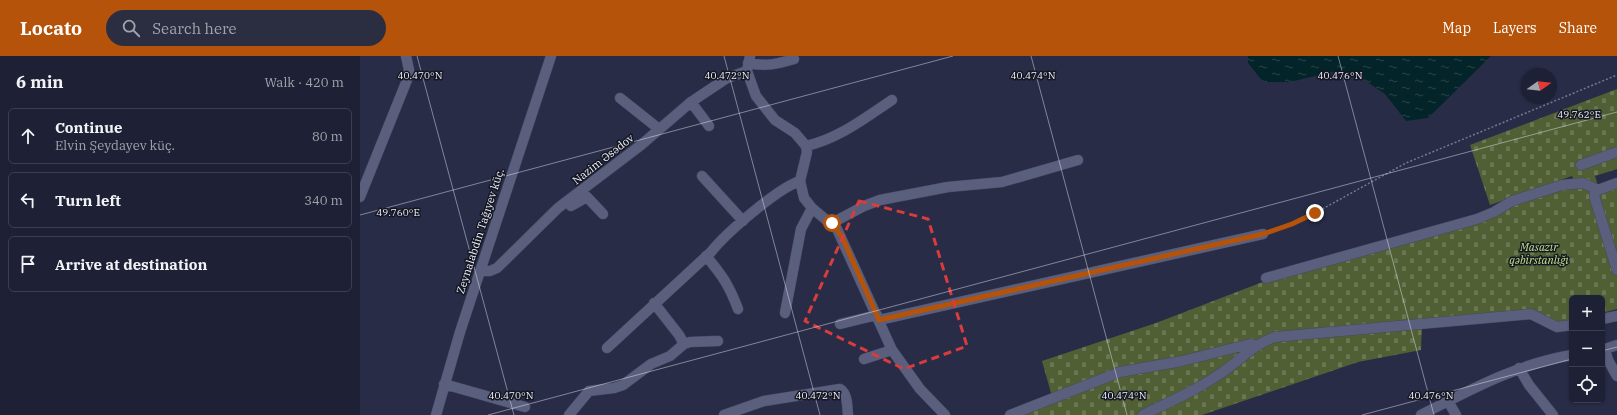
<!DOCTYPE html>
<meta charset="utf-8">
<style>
:root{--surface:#1e2135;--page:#2b2e41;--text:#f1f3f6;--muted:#a1a3ad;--line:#3c3e50;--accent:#b45309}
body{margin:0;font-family:"IBM Plex Serif",serif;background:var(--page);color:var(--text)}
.controls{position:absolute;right:12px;bottom:12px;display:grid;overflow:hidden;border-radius:6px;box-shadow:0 1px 3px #0004}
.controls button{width:36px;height:36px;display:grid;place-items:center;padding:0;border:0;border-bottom:1px solid var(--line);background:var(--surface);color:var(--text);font:20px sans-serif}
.compass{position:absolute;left:1161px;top:12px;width:36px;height:36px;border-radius:50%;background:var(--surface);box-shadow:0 1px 3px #0004;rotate:75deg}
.stop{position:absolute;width:12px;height:12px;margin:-9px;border:3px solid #b45309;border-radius:50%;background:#fff}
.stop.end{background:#b45309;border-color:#fff;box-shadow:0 1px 4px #0008}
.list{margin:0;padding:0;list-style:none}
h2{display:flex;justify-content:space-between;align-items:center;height:52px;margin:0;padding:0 16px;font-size:17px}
h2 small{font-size:13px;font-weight:400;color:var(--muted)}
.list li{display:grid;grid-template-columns:26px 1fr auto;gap:12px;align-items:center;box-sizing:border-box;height:56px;margin:0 8px 8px;padding:0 8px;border:1px solid var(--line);border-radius:6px}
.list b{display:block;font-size:15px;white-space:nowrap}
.list p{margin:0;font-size:13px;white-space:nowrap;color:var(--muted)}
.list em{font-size:13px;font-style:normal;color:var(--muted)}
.icon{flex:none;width:22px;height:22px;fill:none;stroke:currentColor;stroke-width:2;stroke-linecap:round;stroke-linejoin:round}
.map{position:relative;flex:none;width:1257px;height:359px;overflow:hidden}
header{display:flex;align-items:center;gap:24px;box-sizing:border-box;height:56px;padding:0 20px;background:var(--accent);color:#fff}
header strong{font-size:19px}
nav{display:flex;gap:22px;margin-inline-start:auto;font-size:14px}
.search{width:280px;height:36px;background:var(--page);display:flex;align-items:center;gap:10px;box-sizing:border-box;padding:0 14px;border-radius:22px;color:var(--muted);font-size:15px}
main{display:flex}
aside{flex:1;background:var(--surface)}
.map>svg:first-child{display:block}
.cemetery{fill:url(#cemetery-stones)}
.water{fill:url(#water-ripples)}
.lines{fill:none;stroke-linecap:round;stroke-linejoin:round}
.minor-casing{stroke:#46495f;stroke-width:11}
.path{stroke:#76798e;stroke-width:1.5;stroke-dasharray:2 2;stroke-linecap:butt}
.minor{stroke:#5a5f7d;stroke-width:10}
.route{stroke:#b45309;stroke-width:5}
.marked{fill:none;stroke:#d83c3d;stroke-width:3;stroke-dasharray:8 5;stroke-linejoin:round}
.ticks{fill:none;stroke:#eff1fc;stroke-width:1;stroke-opacity:0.45}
.labels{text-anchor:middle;stroke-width:3;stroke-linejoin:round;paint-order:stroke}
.street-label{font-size:11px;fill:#eff1fc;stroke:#141622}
.park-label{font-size:11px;font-style:italic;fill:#c2e486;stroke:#141622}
.ticks-label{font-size:10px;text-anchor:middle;fill:#eff1fc;stroke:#141622;stroke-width:3;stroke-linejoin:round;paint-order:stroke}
</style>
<header>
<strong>Locato</strong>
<div class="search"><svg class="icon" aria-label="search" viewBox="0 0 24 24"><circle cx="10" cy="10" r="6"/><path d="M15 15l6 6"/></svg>Search here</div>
<nav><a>Map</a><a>Layers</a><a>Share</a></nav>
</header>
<main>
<aside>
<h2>6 min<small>Walk · 420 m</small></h2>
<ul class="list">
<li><svg class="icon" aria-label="ahead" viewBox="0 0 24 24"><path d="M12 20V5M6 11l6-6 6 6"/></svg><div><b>Continue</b><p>Elvin Şeydayev küç.</p></div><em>80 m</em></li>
<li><svg class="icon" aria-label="left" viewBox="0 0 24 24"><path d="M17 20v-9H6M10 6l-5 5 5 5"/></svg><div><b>Turn left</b></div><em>340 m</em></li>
<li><svg class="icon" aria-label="arrive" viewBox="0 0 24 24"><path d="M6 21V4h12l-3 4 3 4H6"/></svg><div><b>Arrive at destination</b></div></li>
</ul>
</aside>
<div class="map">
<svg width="1257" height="359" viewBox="0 0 1257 359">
<defs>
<pattern id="cemetery-stones" width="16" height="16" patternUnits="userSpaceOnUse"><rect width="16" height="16" fill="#506034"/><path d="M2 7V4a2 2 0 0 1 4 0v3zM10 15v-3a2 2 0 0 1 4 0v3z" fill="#6a7752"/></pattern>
<pattern id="water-ripples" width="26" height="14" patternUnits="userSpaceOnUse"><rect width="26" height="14" fill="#032529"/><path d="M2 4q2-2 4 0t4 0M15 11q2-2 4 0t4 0" fill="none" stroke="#284549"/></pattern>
</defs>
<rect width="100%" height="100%" fill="#282c47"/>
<path class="cemetery" d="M1257 33V113L1235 120 1240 136 1257 131V253L1242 257V242H1212V265L1200 268 1172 253 1062 265 1061 294 998 306 842 359H657L693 344 682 305 796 267 900 227 1127 163 1148 150 1216 130 1212 120 1130 149 1110 89Z"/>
<path class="water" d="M888 0H1131L1068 62 1046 65 1025 38 1000 21 972 16 930 26H903L888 7Z"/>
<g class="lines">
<g class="minor-casing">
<path id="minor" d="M390 0 387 15 396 40 415 64 435 77 446 90 447 96 440 125 444 142 452 152 477 173 532 294 560 333 585 359
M388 7C406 11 417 8 434 3
M260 42 299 73
M331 46 349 70
M446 90C478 83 505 62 532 44
M1221 109 1257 96
M342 120 383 165
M1234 133 1235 143 1257 214
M0 141 47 24 49 14 46 0
M211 150 227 141 243 158
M472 167 504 150 520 144 588 131 642 126 718 104
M346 200C362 219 369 229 378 253
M120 215H130L137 212 198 152 281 89 331 46 367 22 387 15
M906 222 1117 163 1134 156 1152 145 1202 129 1223 127 1238 134 1257 127
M294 247 319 279 324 288
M425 257 441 173 452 152
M1242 263 1257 260
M519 264 903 178
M480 268 517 259
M247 292 351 196C366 177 418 132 440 125
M1245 293 1248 304 1257 320
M1242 294 1257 289
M504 303 532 294
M1159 312 1169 329 1193 359
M84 328 165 351
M1088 345 1096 359
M76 359 100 276 191 0
M209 359 229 335 254 332 263 329 291 308 310 300 324 288 330 286 358 285
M364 359 404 345 480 333C488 338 487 350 488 359
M650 359 760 316 822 305 890 288 896 289
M783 359C811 345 839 333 864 315 882 303 894 288 915 281L1171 258 1197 271 1212 269
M1061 359C1110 334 1157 308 1212 299"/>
</g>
<path class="path" d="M911 175 955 157 1046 107 1257 19"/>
<use href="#minor" class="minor"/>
</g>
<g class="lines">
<path class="route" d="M472 167 482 181 519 264 903 178 932 168 955 157"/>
</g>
<path class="marked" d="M499 145 568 163 607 290 544 313 445 265Z"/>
<path class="ticks" d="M57 0 154 359M364 0 460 359M671 0 767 359M978 0 1074 359M0 159 593 0M1242 295 1257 291M128 359 1257 56M1002 359 1212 303"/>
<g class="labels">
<g class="street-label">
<text transform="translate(243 103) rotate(-38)" y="4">Nazim Əsədov</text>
<text transform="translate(120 175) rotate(-72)" y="4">Zeynalabdin Tağıyev küç.</text>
</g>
<g class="park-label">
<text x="1179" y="195">Masazır<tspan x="1179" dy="13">qəbirstanlığı</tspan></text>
</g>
</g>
<g class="ticks-label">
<text x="60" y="23">40.470°N</text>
<text x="367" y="23">40.472°N</text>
<text x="673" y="23">40.474°N</text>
<text x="980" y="23">40.476°N</text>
<text x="1219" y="62">49.762°E</text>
<text x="38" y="160">49.760°E</text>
<text x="151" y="343">40.470°N</text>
<text x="458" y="343">40.472°N</text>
<text x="764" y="343">40.474°N</text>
<text x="1071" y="343">40.476°N</text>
</g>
</svg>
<div class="controls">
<button>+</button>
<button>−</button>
<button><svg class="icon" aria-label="locate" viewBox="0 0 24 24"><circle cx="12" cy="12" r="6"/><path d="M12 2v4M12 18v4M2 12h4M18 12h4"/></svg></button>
</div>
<svg class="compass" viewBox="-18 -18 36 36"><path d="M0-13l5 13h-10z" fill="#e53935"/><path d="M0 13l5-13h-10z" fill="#a1a3ad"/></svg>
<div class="stop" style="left:472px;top:167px"></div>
<div class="stop end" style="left:955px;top:157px"></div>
</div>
</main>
